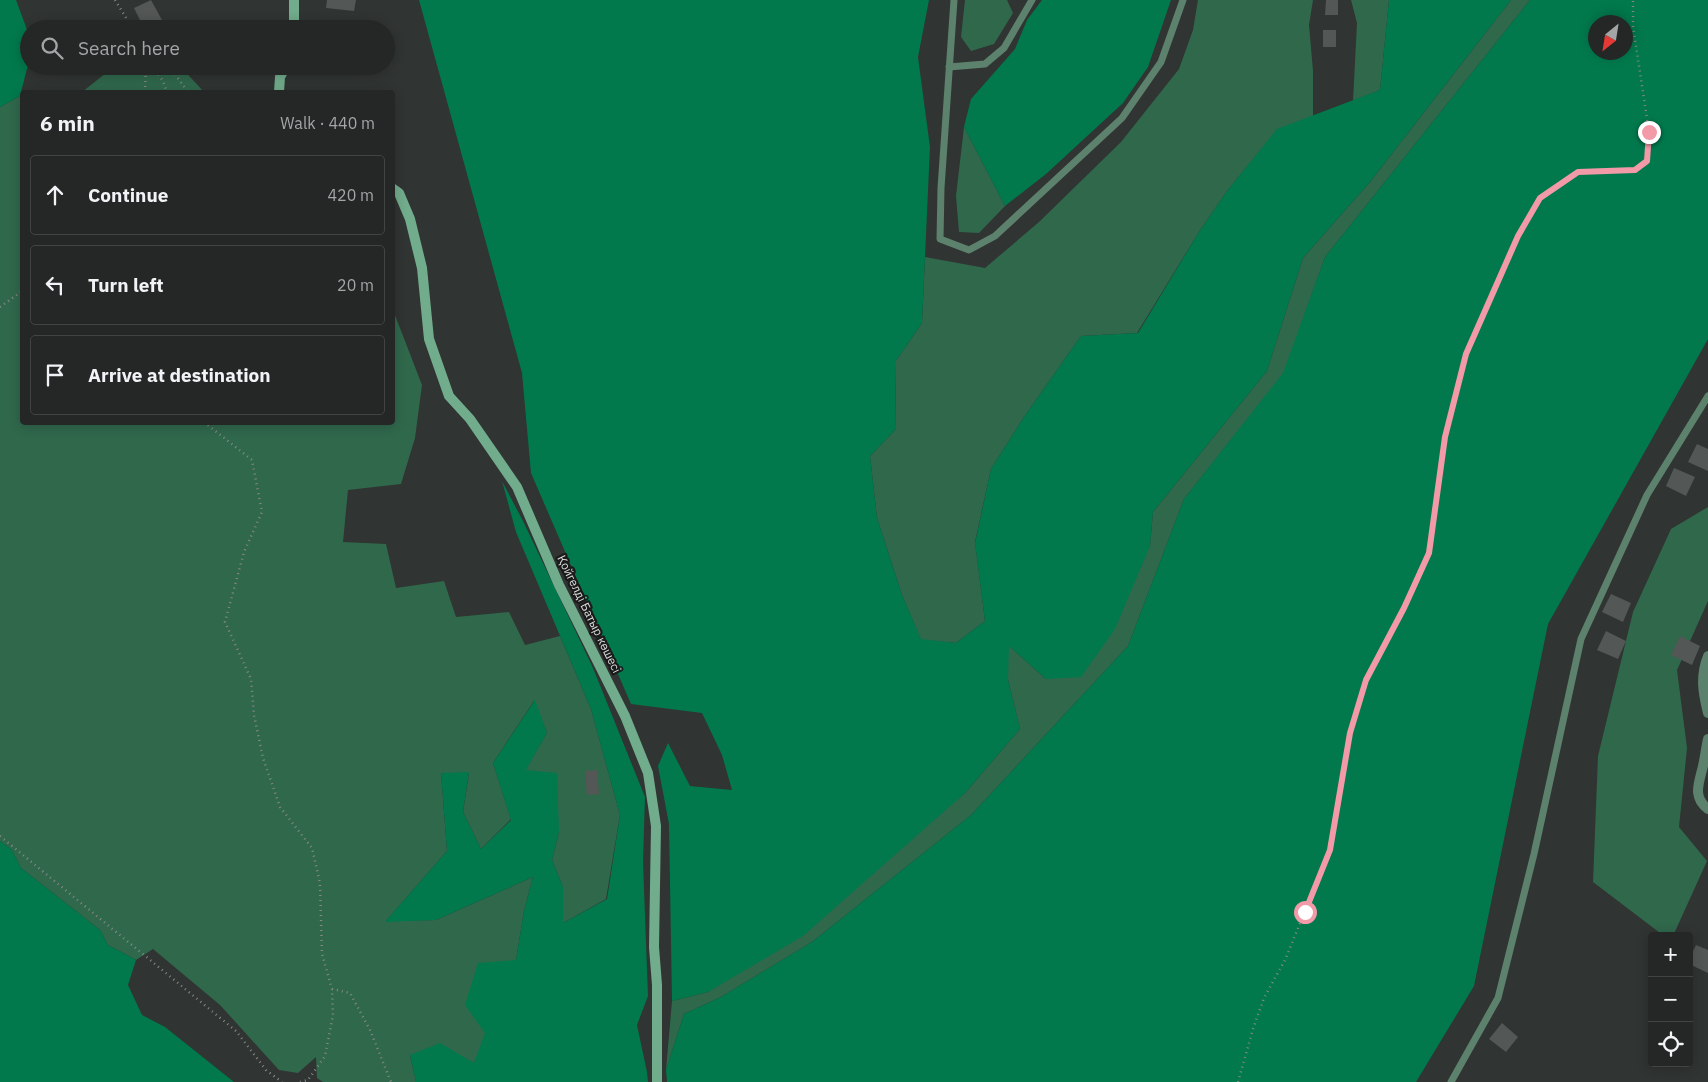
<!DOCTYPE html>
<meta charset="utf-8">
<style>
:root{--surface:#242726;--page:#303332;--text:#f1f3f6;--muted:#a3a5a7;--line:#414443}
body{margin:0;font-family:"IBM Plex Sans",sans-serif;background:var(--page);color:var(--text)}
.controls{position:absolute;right:15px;bottom:15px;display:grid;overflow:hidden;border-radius:5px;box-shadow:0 2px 12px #0003}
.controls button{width:45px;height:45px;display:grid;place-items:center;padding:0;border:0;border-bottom:1px solid var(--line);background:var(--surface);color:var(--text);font:25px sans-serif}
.compass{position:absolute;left:1588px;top:15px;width:45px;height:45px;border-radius:50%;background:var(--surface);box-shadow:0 2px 12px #0003;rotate:210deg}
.stop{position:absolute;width:15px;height:15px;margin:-11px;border:4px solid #f39aa8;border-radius:50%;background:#fff}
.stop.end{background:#f39aa8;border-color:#fff;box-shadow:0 1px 5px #0008}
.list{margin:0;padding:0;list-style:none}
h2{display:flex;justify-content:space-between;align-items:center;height:65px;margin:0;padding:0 20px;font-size:21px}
h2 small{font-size:16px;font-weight:400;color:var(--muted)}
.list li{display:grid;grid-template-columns:32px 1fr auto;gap:15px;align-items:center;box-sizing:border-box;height:80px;margin:0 10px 10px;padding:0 10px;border:1px solid var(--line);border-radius:5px}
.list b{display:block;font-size:19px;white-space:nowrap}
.list em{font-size:16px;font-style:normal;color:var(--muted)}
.icon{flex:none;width:28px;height:28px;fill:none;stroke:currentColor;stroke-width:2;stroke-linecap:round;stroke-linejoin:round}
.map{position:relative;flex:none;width:1708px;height:1082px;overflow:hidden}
.search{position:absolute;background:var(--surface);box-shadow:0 2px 12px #0003;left:20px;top:20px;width:375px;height:55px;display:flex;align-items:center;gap:12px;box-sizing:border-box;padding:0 18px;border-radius:28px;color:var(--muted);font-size:19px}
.panel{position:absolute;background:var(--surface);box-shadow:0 2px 12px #0003;left:20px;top:90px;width:375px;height:335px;border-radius:5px}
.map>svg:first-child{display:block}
.green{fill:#30684c}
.forest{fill:#01794d;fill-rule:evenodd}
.building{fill:#535755}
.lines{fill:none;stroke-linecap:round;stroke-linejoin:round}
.path{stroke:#868987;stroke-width:2.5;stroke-dasharray:1 4;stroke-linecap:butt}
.lane{stroke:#5c816c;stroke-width:7}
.street{stroke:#5c816c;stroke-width:10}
.secondary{stroke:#71ac8c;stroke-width:10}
.route{stroke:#f39aa8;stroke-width:6}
.labels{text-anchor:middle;stroke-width:4.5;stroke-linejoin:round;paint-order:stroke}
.street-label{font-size:12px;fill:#dddfde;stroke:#1a1b1a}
</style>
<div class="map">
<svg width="1708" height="1082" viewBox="0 0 1708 1082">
<rect width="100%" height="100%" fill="#303432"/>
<path class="green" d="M965 0H1007L1013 13 994 44 971 51 961 37Z
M1198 0H1313L1309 25 1313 71V116L1277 130 1227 191 1199 232 1137 333 1081 336 1024 417 991 469 975 542 985 621 956 643 921 640 902 595 877 518 870 456 896 429 895 362 922 323 925 257 985 268 1039 222 1121 142 1179 69 1193 30Z
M1351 0H1389L1380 90 1353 101 1357 23Z
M1511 0H1530L1325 257 1284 373 1184 499 1128 646 971 815 812 942 721 997 684 1014 666 1070 672 1001 708 992 965 793 1020 729 1008 680V645L1046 679 1150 546 1153 512 1267 371 1303 258 1370 182Z
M115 66H180L204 92H82Z
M20 96 22 97V422H392L393 310 422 385 415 438 401 484 348 490 343 542 386 544 396 588 444 581 456 617 509 612 525 645 560 636 591 709 620 815 606 899 563 923V887L552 860 559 832 525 770 547 733 534 701 493 763 511 819 481 849 463 812 469 773H441L447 851 386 921 436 920 533 877 524 911 516 960 474 1064 410 1055 416 1082H323L317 1078 316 1057 298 1073 279 1070 220 1005 153 949 136 960 108 945 100 930 21 868 12 850 0 841V107Z
M964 127 1005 206 979 233 959 232 956 196Z
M1708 507V601L1677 670 1687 748 1679 827 1707 861 1673 936H1664L1593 882 1598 756 1633 612 1671 529Z"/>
<path class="forest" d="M0 0H16L29 35V61L20 96 0 107Z
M419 0H929L918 57 930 147 922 323 895 362 896 429 870 456 877 518 902 595 921 639 956 643 985 621 975 543 991 469 1024 417 1081 336 1138 333 1199 232 1227 191 1277 129 1380 90 1389 0H1511L1370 182 1303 258 1267 371 1153 512 1150 546 1115 629 1081 677 1046 679 1009 646 1008 680 1020 729 965 793 803 936 708 992 672 1001 669 824 658 766 668 743 690 786 732 790 722 755 702 713 631 704 531 473 522 373Z
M1042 0H1171L1148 67 1123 103 1046 174 1005 206 964 127 971 99 1015 49 1027 20Z
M1530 0H1708V339L1548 624 1474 986 1416 1082H667L666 1070 684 1014 721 997 812 942 971 815 1128 646 1184 499 1283 373 1325 257ZM1596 22H1626V52H1596Z
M502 481 524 523 593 668 645 797 643 862 648 996 637 1025 647 1072 648 1082H416L410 1055 440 1043 474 1063 485 1033 465 1005 478 963 516 960 524 911 533 877 436 920 385 922 447 851 441 773 469 772 463 812 481 849 511 820 493 763 535 700 547 733 526 770 557 773 559 832 552 860 563 887V923L607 899 620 815 591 709 516 532Z
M0 841 12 850 21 868 100 930 108 945 136 960 128 985 142 1015 165 1027 234 1082H0Z"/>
<path class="building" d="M151 0 162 20 144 28 134 8Z
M327 0H356L354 11 326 8Z
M1326 0H1338V15H1325Z
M1323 30H1336V47H1323Z
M1697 444 1708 449V471L1688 462Z
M1674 468 1695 477 1686 496 1666 486Z
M1611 594 1631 603 1623 622 1602 612Z
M1606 631 1626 641 1618 659 1597 650Z
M1680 636 1700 646 1692 665 1671 655Z
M597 770 599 794 587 795 585 771Z
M1696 945 1708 950V973L1689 964V959Z
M1502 1023 1518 1037 1506 1052 1489 1039Z"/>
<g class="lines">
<path class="path" d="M115 0 128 21 131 29
M130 23 136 29
M153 66 163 81 167 92
M169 66 188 92
M145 92 146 66
M0 307 22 291
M204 422 252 460 262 512 244 552 225 622 251 679 254 715 263 758 280 807 312 848 320 883 322 954 332 989 333 1015 325 1056 308 1080 300 1082
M0 836 236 1031 266 1070 282 1082
M332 989 350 993 370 1030 391 1082
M1238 1082 1253 1029 1264 998 1285 960 1330 850 1350 733 1366 680 1404 608 1429 553 1445 437 1466 354 1519 236 1540 198 1578 172 1635 170 1647 161 1649 132 1633 26V0"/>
<path class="lane" d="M954 0 941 188 940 239 969 250 995 236 1122 118 1161 62 1183 0
M949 67 985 64 1004 48 1032 0
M1451 1082 1498 998 1534 854 1581 639 1647 495 1708 396"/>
<path class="street" d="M1708 656C1700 676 1703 693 1708 713
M1708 739C1706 748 1705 757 1703 766 1699 783 1692 797 1708 809"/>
<path class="secondary" d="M294 29V0
M279 92 280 77 286 66
M392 188 399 193 410 219 422 268 429 339 449 396 470 419 517 487 559 585 625 716 648 773 656 826 654 947 657 985V1082"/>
</g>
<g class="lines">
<path class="route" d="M1305 912 1330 850 1350 733 1366 680 1404 608 1429 553 1445 437 1466 354 1518 236 1540 198 1578 172 1635 170 1647 161 1649 132"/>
</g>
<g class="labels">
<g class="street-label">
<text transform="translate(589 614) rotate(64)" y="4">Қойгелді Батыр көшесі</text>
</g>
</g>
</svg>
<div class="controls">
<button>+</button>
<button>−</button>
<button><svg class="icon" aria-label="locate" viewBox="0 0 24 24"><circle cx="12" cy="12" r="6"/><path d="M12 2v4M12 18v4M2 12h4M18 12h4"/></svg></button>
</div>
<svg class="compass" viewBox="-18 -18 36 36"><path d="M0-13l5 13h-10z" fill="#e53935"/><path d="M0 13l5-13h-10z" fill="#a3a5a7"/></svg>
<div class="stop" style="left:1305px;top:912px"></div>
<div class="stop end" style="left:1649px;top:132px"></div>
<div class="search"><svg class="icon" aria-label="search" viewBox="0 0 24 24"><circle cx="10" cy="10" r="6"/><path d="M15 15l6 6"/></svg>Search here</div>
<section class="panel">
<h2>6 min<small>Walk · 440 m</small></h2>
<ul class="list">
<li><svg class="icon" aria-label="ahead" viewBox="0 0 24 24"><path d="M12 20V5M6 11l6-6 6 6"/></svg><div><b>Continue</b></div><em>420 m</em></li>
<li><svg class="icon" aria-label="left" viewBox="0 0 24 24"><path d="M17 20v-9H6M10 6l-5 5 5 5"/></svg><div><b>Turn left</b></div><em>20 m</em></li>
<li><svg class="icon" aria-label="arrive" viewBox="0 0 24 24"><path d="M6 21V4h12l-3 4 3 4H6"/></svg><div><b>Arrive at destination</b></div></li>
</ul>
</section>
</div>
